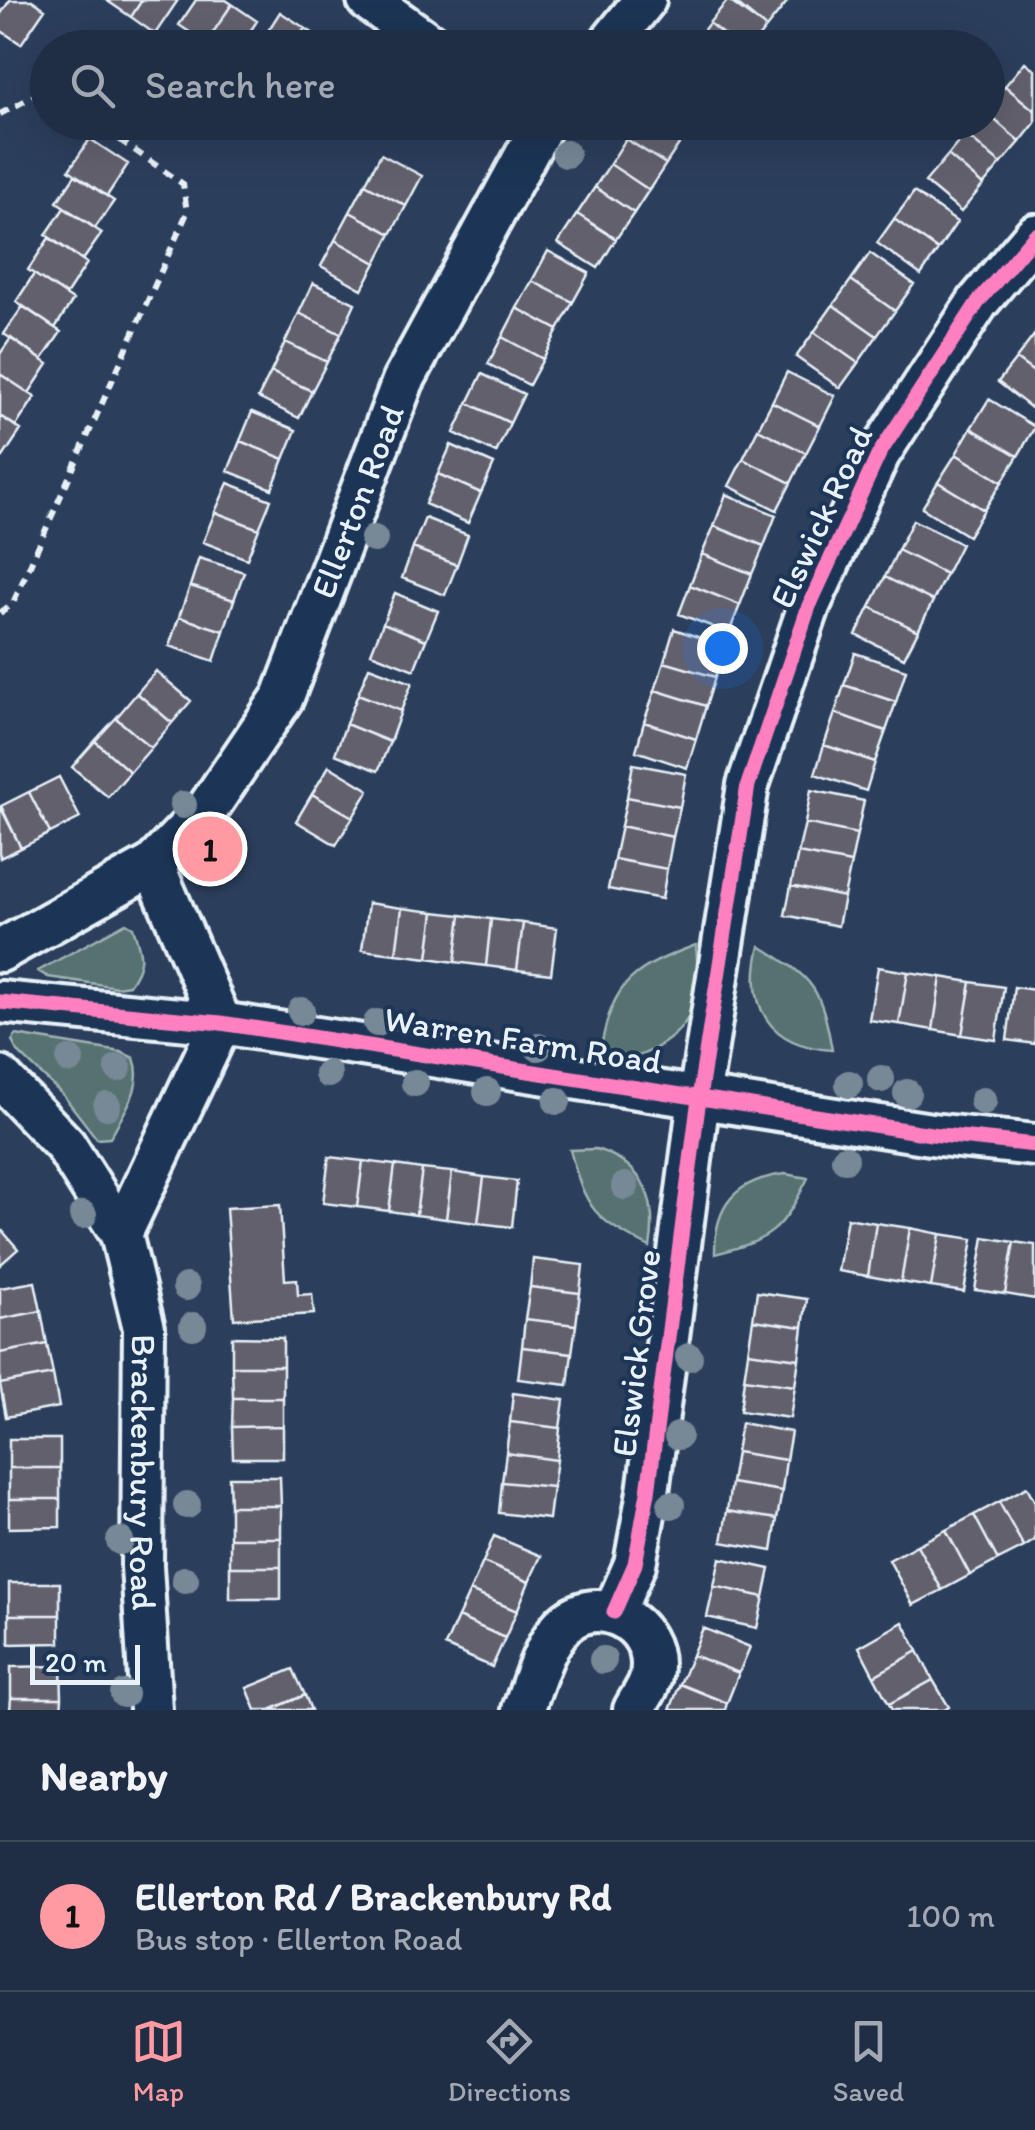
<!DOCTYPE html>
<meta charset="utf-8">
<style>
:root{--surface:#202e45;--page:#28364c;--text:#f1f3f6;--muted:#a2a8b3;--line:#3d4a5e;--accent:#ff9aa2}
body{margin:0;font-family:Itim,sans-serif;background:var(--page);color:var(--text)}
.scale{position:absolute;left:30px;bottom:25px;width:110px;box-sizing:border-box;padding-left:10px;border:5px solid #e8f1f8;border-top:0;font-size:28px;line-height:35px;white-space:nowrap;color:#e8f1f8;-webkit-text-stroke:8px #1d3557;paint-order:stroke}
.you{position:absolute;left:722px;top:648px;width:35px;height:35px;margin:-25px;border:8px solid #fff;border-radius:50%;background:#1a73e8;box-shadow:0 0 0 15px #1a73e833}
.badge{display:grid;place-items:center;width:65px;height:65px;border-radius:50%;background:var(--accent);color:#111;font-size:32px;font-weight:700}
.pin{position:absolute;translate:-50% -50%;border:5px solid #fff;box-shadow:0 2px 10px #0006}
.list{margin:0;padding:0;list-style:none}
h2{display:flex;justify-content:space-between;align-items:center;height:130px;margin:0;padding:0 40px;font-size:42px}
h2 small{font-size:32px;font-weight:400;color:var(--muted)}
.list li{display:grid;grid-template-columns:65px 1fr auto;gap:30px;align-items:center;box-sizing:border-box;height:150px;padding:0 40px;border-top:2px solid var(--line)}
.list b{display:block;font-size:38px;white-space:nowrap}
.list p{margin:0;font-size:32px;white-space:nowrap;color:var(--muted)}
.list em{font-size:32px;font-style:normal;color:var(--muted)}
.icon{flex:none;width:55px;height:55px;fill:none;stroke:currentColor;stroke-width:2;stroke-linecap:round;stroke-linejoin:round}
.map{position:relative;flex:none;width:1035px;height:1710px;overflow:hidden}
.search{position:absolute;background:var(--surface);box-shadow:0 10px 40px #0002;left:30px;right:30px;top:30px;height:110px;display:flex;align-items:center;gap:25px;box-sizing:border-box;padding:0 35px;border-radius:55px;color:var(--muted);font-size:38px}
.sheet{height:280px;background:var(--surface)}
nav{display:flex;justify-content:space-around;align-items:center;box-sizing:border-box;height:140px;border-top:2px solid var(--line);background:var(--surface);font-size:28px;color:var(--muted)}
nav a{display:grid;justify-items:center;gap:5px}
nav .on{color:var(--accent)}
.map>svg:first-child{display:block}
.green{fill:#567270;stroke:#9fb2b4;stroke-width:2.5}
.building{fill:#64616e;stroke:#e8f1f8;stroke-width:2.5}
.lines{fill:none;stroke-linecap:round;stroke-linejoin:round}
.minor-casing{stroke:#e8f1f8;stroke-width:48}
.path{stroke:#e8f1f8;stroke-width:6;stroke-dasharray:10 8;stroke-linecap:butt}
.minor{stroke:#1d3557;stroke-width:40}
.cycleway-casing{stroke:#1d3557;stroke-width:21}
.cycleway{stroke:#ff80c0;stroke-width:15}
.tree{fill:#778897}
.labels{text-anchor:middle;stroke-width:8;stroke-linejoin:round;paint-order:stroke}
.street-label{font-size:35px;fill:#e8f1f8;stroke:#1d3557}
</style>
<div class="map">
<svg width="1035" height="1710" viewBox="0 0 1035 1710">
<rect width="100%" height="100%" fill="#2b3e5c"/>
<filter id="ink" filterUnits="userSpaceOnUse"><feTurbulence type="fractalNoise" baseFrequency=".01" numOctaves="2"/><feDisplacementMap in="SourceGraphic" scale="20" xChannelSelector="R" yChannelSelector="G"/><feConvolveMatrix kernelMatrix="1 2 1 2 8 2 1 2 1" color-interpolation-filters="sRGB"/></filter>
<g filter="url(#ink)">
<path class="green" d="M126 923 133 927C141 954 146 961 129 985L117 987 48 977 38 971Z
M696 945C697 963 701 983 696 1000 683 1043 638 1062 598 1063 611 987 623 972 696 945Z
M760 946C814 979 821 987 832 1050 769 1046 745 1007 760 946Z
M16 1035 121 1052 134 1058C145 1087 123 1113 110 1138L97 1139 63 1095 17 1051 12 1041Z
M596 1149C644 1164 658 1200 650 1247 594 1219 586 1210 570 1150Z
M785 1174 808 1178C781 1232 773 1239 715 1254 714 1205 736 1180 785 1174Z"/>
<path class="building" d="M10 0H32L45 9 21 44 0 30V15Z
M106 0H142L131 17Z
M142 0H178L155 34 131 17Z
M196 0H226L232 4 206 43 179 25Z
M728 0 766 28 750 48H740L709 23Z
M732 0H785L787 2 766 28Z
M232 4 257 21 239 48H213L206 43Z
M280 12 305 28 292 48H257Z
M709 23 740 48H690Z
M305 28 332 46V48H292Z
M1025 62 1035 70V111L1005 86Z
M1005 86 1035 111V123L1020 142 988 114V107Z
M988 114 1020 142 1001 164 965 134 975 122H988Z
M637 122H659L683 138 666 164 626 139Z
M659 122H693L683 138Z
M965 134 1001 164 983 185 948 155Z
M90 139 128 164 107 196 69 170Z
M626 139 666 164 649 190 610 164Z
M381 154 422 176 406 206 365 184Z
M948 155 983 185 961 212 925 182Z
M610 164 649 190 634 213 595 187Z
M75 175 114 201 95 228 57 202Z
M365 184 406 206 391 234 350 212Z
M595 187 634 213 616 239 577 214Z
M914 192 957 222 938 250 894 219Z
M64 208 102 233 83 260 46 235Z
M350 212 391 234 376 263 335 240Z
M577 214 616 239 598 268 558 243Z
M894 219 938 250 921 275 877 243Z
M49 238 87 263 66 295 28 270Z
M335 240 376 263 362 289 321 266Z
M548 251 589 273 573 302 532 281Z
M870 253 914 284 895 311 851 280Z
M34 274 73 300 55 328 16 302Z
M851 280 895 311 877 336 833 305Z
M532 281 573 302 558 330 517 308Z
M313 283 355 303 341 334 299 313Z
M833 305 877 336 858 363 814 332Z
M23 306 61 332 42 360 4 334Z
M517 308 558 330 543 359 502 337Z
M299 313 341 334 327 362 285 342Z
M814 332 858 363 840 388 796 357Z
M1035 334V373L1016 359Z
M502 337 543 359 529 385 488 364Z
M11 338 48 364 29 393 0 374V354Z
M285 342 327 362 312 391 271 372Z
M1016 359 1035 373V411L998 382Z
M271 372 312 391 299 418 258 398Z
M787 372 835 396 820 426 772 402Z
M0 374 35 397 16 426 0 416Z
M482 374 524 394 510 423 468 403Z
M989 399 1035 427 1018 456 971 428Z
M772 402 820 426 806 453 758 429Z
M468 403 510 423 496 453 454 433Z
M252 412 296 430 284 459 240 441Z
M0 416 21 430 3 457 0 455Z
M971 428 1018 456 1002 482 956 454Z
M758 429 806 453 791 483 743 459Z
M240 441 284 459 272 489 228 471Z
M451 445 494 464 481 493 438 474Z
M956 454 1002 482 984 510 938 482Z
M743 459 791 483 777 510 729 486Z
M438 474 481 493 468 523 425 504Z
M938 482 984 510 968 536 922 508Z
M228 483 271 500 259 529 215 512Z
M726 494 776 515 764 546 714 526Z
M215 512 259 529 247 559 203 542Z
M425 518 468 535 457 565 413 548Z
M913 520 961 544 946 574 898 550Z
M714 526 764 546 752 574 702 554Z
M413 548 457 565 445 595 402 578Z
M898 550 946 574 933 601 885 577Z
M702 554 752 574 740 605 690 585Z
M199 558 244 572 234 600 190 586Z
M885 577 933 601 918 631 870 607Z
M690 585 740 605 729 633 679 614Z
M190 586 234 600 224 631 179 617Z
M395 593 438 611 426 640 383 623Z
M870 607 918 631 904 658 856 635Z
M179 617 224 631 214 661 169 646Z
M383 623 426 640 414 670 371 653Z
M674 629 725 646 715 677 664 662Z
M855 653 906 670 896 702 844 685Z
M664 662 715 677 706 706 655 690Z
M369 667 412 683 401 711 358 694Z
M156 671 191 701 172 723 137 693Z
M844 685 896 702 886 731 835 713Z
M655 690 706 706 696 739 644 722Z
M137 693 172 723 151 748 116 718Z
M358 694 401 711 390 742 346 724Z
M835 713 886 731 875 762 824 745Z
M116 718 151 748 130 772 95 741Z
M644 722 696 739 687 768 636 751Z
M346 724 390 742 378 771 335 754Z
M95 741 130 772 108 797 72 767Z
M824 745 875 762 866 791 815 774Z
M633 764 686 774 680 807 627 797Z
M329 766 369 790 353 817 312 794Z
M59 777 80 818 50 833 29 792Z
M811 790 864 801 857 834 805 823Z
M29 792 50 833 21 848 1 806Z
M312 794 353 817 336 845 296 821Z
M627 797 680 807 673 837 621 826Z
M0 806 21 848 0 858Z
M805 823 857 834 851 863 798 853Z
M621 826 673 837 667 869 614 859Z
M798 853 851 863 844 897 791 886Z
M614 859 667 869 662 899 608 889Z
M791 886 844 897 838 926 785 915Z
M368 903 402 908 396 954 362 950Z
M402 908 434 912 428 958 396 954Z
M434 912 461 915 455 962 428 958Z
M461 915 491 919 486 966 455 962Z
M491 919 523 923 517 970 486 966Z
M523 923 557 928 551 974 517 970Z
M878 967 908 972 899 1024 869 1020Z
M908 972 941 977 933 1030 899 1024Z
M941 977 971 982 962 1035 933 1030Z
M971 982 1004 987 996 1040 962 1035Z
M1014 987 1035 990V1044L1007 1040Z
M329 1157 363 1161 357 1207 323 1203Z
M363 1161 395 1165 389 1211 357 1207Z
M395 1165 422 1169 416 1215 389 1211Z
M422 1169 452 1172 446 1219 416 1215Z
M452 1172 484 1177 478 1223 446 1219Z
M484 1177 517 1181 512 1227 478 1223Z
M280 1205 285 1280 297 1279 298 1295 312 1294 314 1314 234 1319 226 1208Z
M847 1218 876 1223 868 1276 838 1271Z
M876 1223 910 1228 901 1282 868 1276Z
M0 1228 18 1249 0 1265Z
M910 1228 940 1234 931 1287 901 1282Z
M940 1234 973 1239 964 1292 931 1287Z
M984 1237 1014 1242 1005 1294 975 1290Z
M1014 1242 1035 1245V1299L1005 1294Z
M533 1259 583 1265 580 1293 530 1287Z
M35 1282 41 1311 0 1319V1288Z
M530 1287 580 1293 576 1325 525 1319Z
M757 1292 807 1299 803 1327 753 1320Z
M41 1311 47 1344 0 1353V1319Z
M525 1319 576 1325 572 1353 522 1347Z
M753 1320 803 1327 799 1359 748 1352Z
M232 1337 283 1338V1366H232Z
M47 1344 53 1374 0 1384V1353Z
M522 1347 572 1353 568 1385 518 1379Z
M748 1352 799 1359 795 1386 744 1379Z
M232 1366H283V1398H233Z
M53 1374 59 1407 6 1417 0 1384Z
M744 1379 795 1386 790 1418 740 1411Z
M513 1393 564 1400 560 1428 510 1422Z
M233 1398H283V1426L232 1427Z
M510 1422 560 1428 557 1460 506 1453Z
M741 1423 791 1432 786 1460 736 1452Z
M283 1426V1458H233L232 1427Z
M9 1439H60V1468H9Z
M736 1452 786 1460 782 1491 731 1483Z
M506 1453 557 1460 553 1487 502 1482Z
M9 1468H60V1499H9Z
M229 1477H280L281 1506H230Z
M502 1482 553 1487 549 1519 499 1513Z
M731 1483 782 1491 777 1519 727 1511Z
M1027 1487 1035 1502V1540L1024 1547 999 1502Z
M9 1499H60V1527L9 1528Z
M999 1502 1024 1547 998 1560 974 1515Z
M230 1506H281V1538H230Z
M727 1511 777 1519 772 1551 722 1542Z
M974 1515 998 1560 970 1575 946 1530Z
M946 1530 970 1575 942 1590 917 1545Z
M494 1536 541 1556 529 1582 483 1562Z
M230 1538H281V1567H230Z
M917 1545 942 1590 913 1605 889 1560Z
M720 1558 770 1569 764 1597 714 1586Z
M483 1562 529 1582 517 1611 470 1591Z
M230 1567H281V1599H230Z
M9 1583H60V1615H9Z
M714 1586 764 1597 757 1628 707 1617Z
M470 1591 517 1611 505 1638 458 1617Z
M9 1615H60V1643L9 1644Z
M458 1617 505 1638 492 1667 445 1646Z
M903 1622 918 1651 874 1676 859 1647Z
M703 1628 750 1647 739 1673 692 1655Z
M918 1651 933 1680 889 1704 874 1676Z
M692 1655 739 1673 727 1703 680 1684Z
M61 1666 62 1698H11V1667Z
M293 1669 305 1695 270 1710H256L247 1688Z
M933 1680 949 1707 944 1710H892L889 1704Z
M680 1684 727 1703 725 1710H670Z
M305 1695 311 1710H270Z
M11 1698H62L61 1710H10Z"/>
<g class="lines">
<g class="minor-casing">
<g id="minor">
<path d="M368 0 435 48"/>
<path d="M606 48 645 0"/>
<path d="M153 865 221 1023"/>
<path id="s1" d="M0 951 153 865 208 808 283 697 403 381 544 122"/>
<path d="M0 1002 221 1023 931 1134 1035 1145"/>
<path id="s2" d="M0 1077 65 1145 121 1234 144 1328 142 1566 151 1710"/>
<path d="M121 1234 221 1023"/>
<path d="M614 1612 635 1564 648 1492 699 1098 748 785 809 606 879 454 978 302 1035 235"/>
<path d="M523 1710C533 1685 541 1653 558 1631 591 1587 661 1622 651 1675 650 1686 639 1700 634 1710"/>
</g>
</g>
<path class="path" d="M0 114 38 94 48 98
M0 613 13 603 187 213 183 184 94 122"/>
<use href="#minor" class="minor"/>
<g class="cycleway-casing">
<path id="cycleway" d="M0 1002 221 1023 931 1134 1035 1145
M614 1612 635 1564 648 1492 699 1098 748 785 809 606 879 454 978 302 1035 235"/>
</g>
<use href="#cycleway" class="cycleway"/>
</g>
<g class="tree">
<circle cx="566" cy="154" r="14"/>
<circle cx="374" cy="539" r="14"/>
<circle cx="183" cy="805" r="14"/>
<circle cx="301" cy="1011" r="14"/>
<circle cx="377" cy="1023" r="14"/>
<circle cx="538" cy="1047" r="14"/>
<circle cx="70" cy="1060" r="14"/>
<circle cx="118" cy="1068" r="14"/>
<circle cx="328" cy="1074" r="14"/>
<circle cx="881" cy="1079" r="14"/>
<circle cx="415" cy="1083" r="14"/>
<circle cx="849" cy="1084" r="14"/>
<circle cx="487" cy="1092" r="14"/>
<circle cx="907" cy="1093" r="14"/>
<circle cx="557" cy="1101" r="14"/>
<circle cx="983" cy="1101" r="14"/>
<circle cx="107" cy="1106" r="14"/>
<circle cx="845" cy="1159" r="14"/>
<circle cx="625" cy="1186" r="14"/>
<circle cx="83" cy="1215" r="14"/>
<circle cx="186" cy="1287" r="14"/>
<circle cx="193" cy="1326" r="14"/>
<circle cx="689" cy="1357" r="14"/>
<circle cx="678" cy="1436" r="14"/>
<circle cx="187" cy="1505" r="14"/>
<circle cx="671" cy="1505" r="14"/>
<circle cx="120" cy="1541" r="14"/>
<circle cx="185" cy="1580" r="14"/>
<circle cx="603" cy="1660" r="14"/>
<circle cx="124" cy="1694" r="14"/>
</g>
</g>
<g class="labels">
<g class="street-label">
<text dy="12" stroke="none"><textPath href="#s1" startOffset="598">Ellerton Road</textPath></text>
<text transform="translate(821 517) rotate(-65)" y="12">Elswick Road</text>
<text transform="translate(523 1040) rotate(9)" y="12">Warren Farm Road</text>
<text transform="translate(636 1353) rotate(-83)" y="12">Elswick Grove</text>
<text dy="12" stroke="none"><textPath href="#s2" startOffset="440">Brackenbury Road</textPath></text>
</g>
</g>
</svg>
<div class="scale">20 m</div>
<div class="you"></div>
<div class="pin badge" style="left:210px;top:849px">1</div>
<div class="search"><svg class="icon" aria-label="search" viewBox="0 0 24 24"><circle cx="10" cy="10" r="6"/><path d="M15 15l6 6"/></svg>Search here</div>
</div>
<section class="sheet">
<h2>Nearby<small></small></h2>
<ul class="list">
<li><span class="badge">1</span><div><b>Ellerton Rd / Brackenbury Rd</b><p>Bus stop · Ellerton Road</p></div><em>100 m</em></li>
</ul>
</section>
<nav>
<a class="on"><svg class="icon" aria-label="map" viewBox="0 0 24 24"><path d="M3 6l6-2 6 2 6-2v14l-6 2-6-2-6 2zM9 4v14M15 6v14"/></svg>Map</a>
<a><svg class="icon" aria-label="directions" viewBox="0 0 24 24"><path d="M12 3l9 9-9 9-9-9zM9 14v-3h6M13 9l2 2-2 2"/></svg>Directions</a>
<a><svg class="icon" aria-label="saved" viewBox="0 0 24 24"><path d="M7 4h10v16l-5-4-5 4z"/></svg>Saved</a>
</nav>
